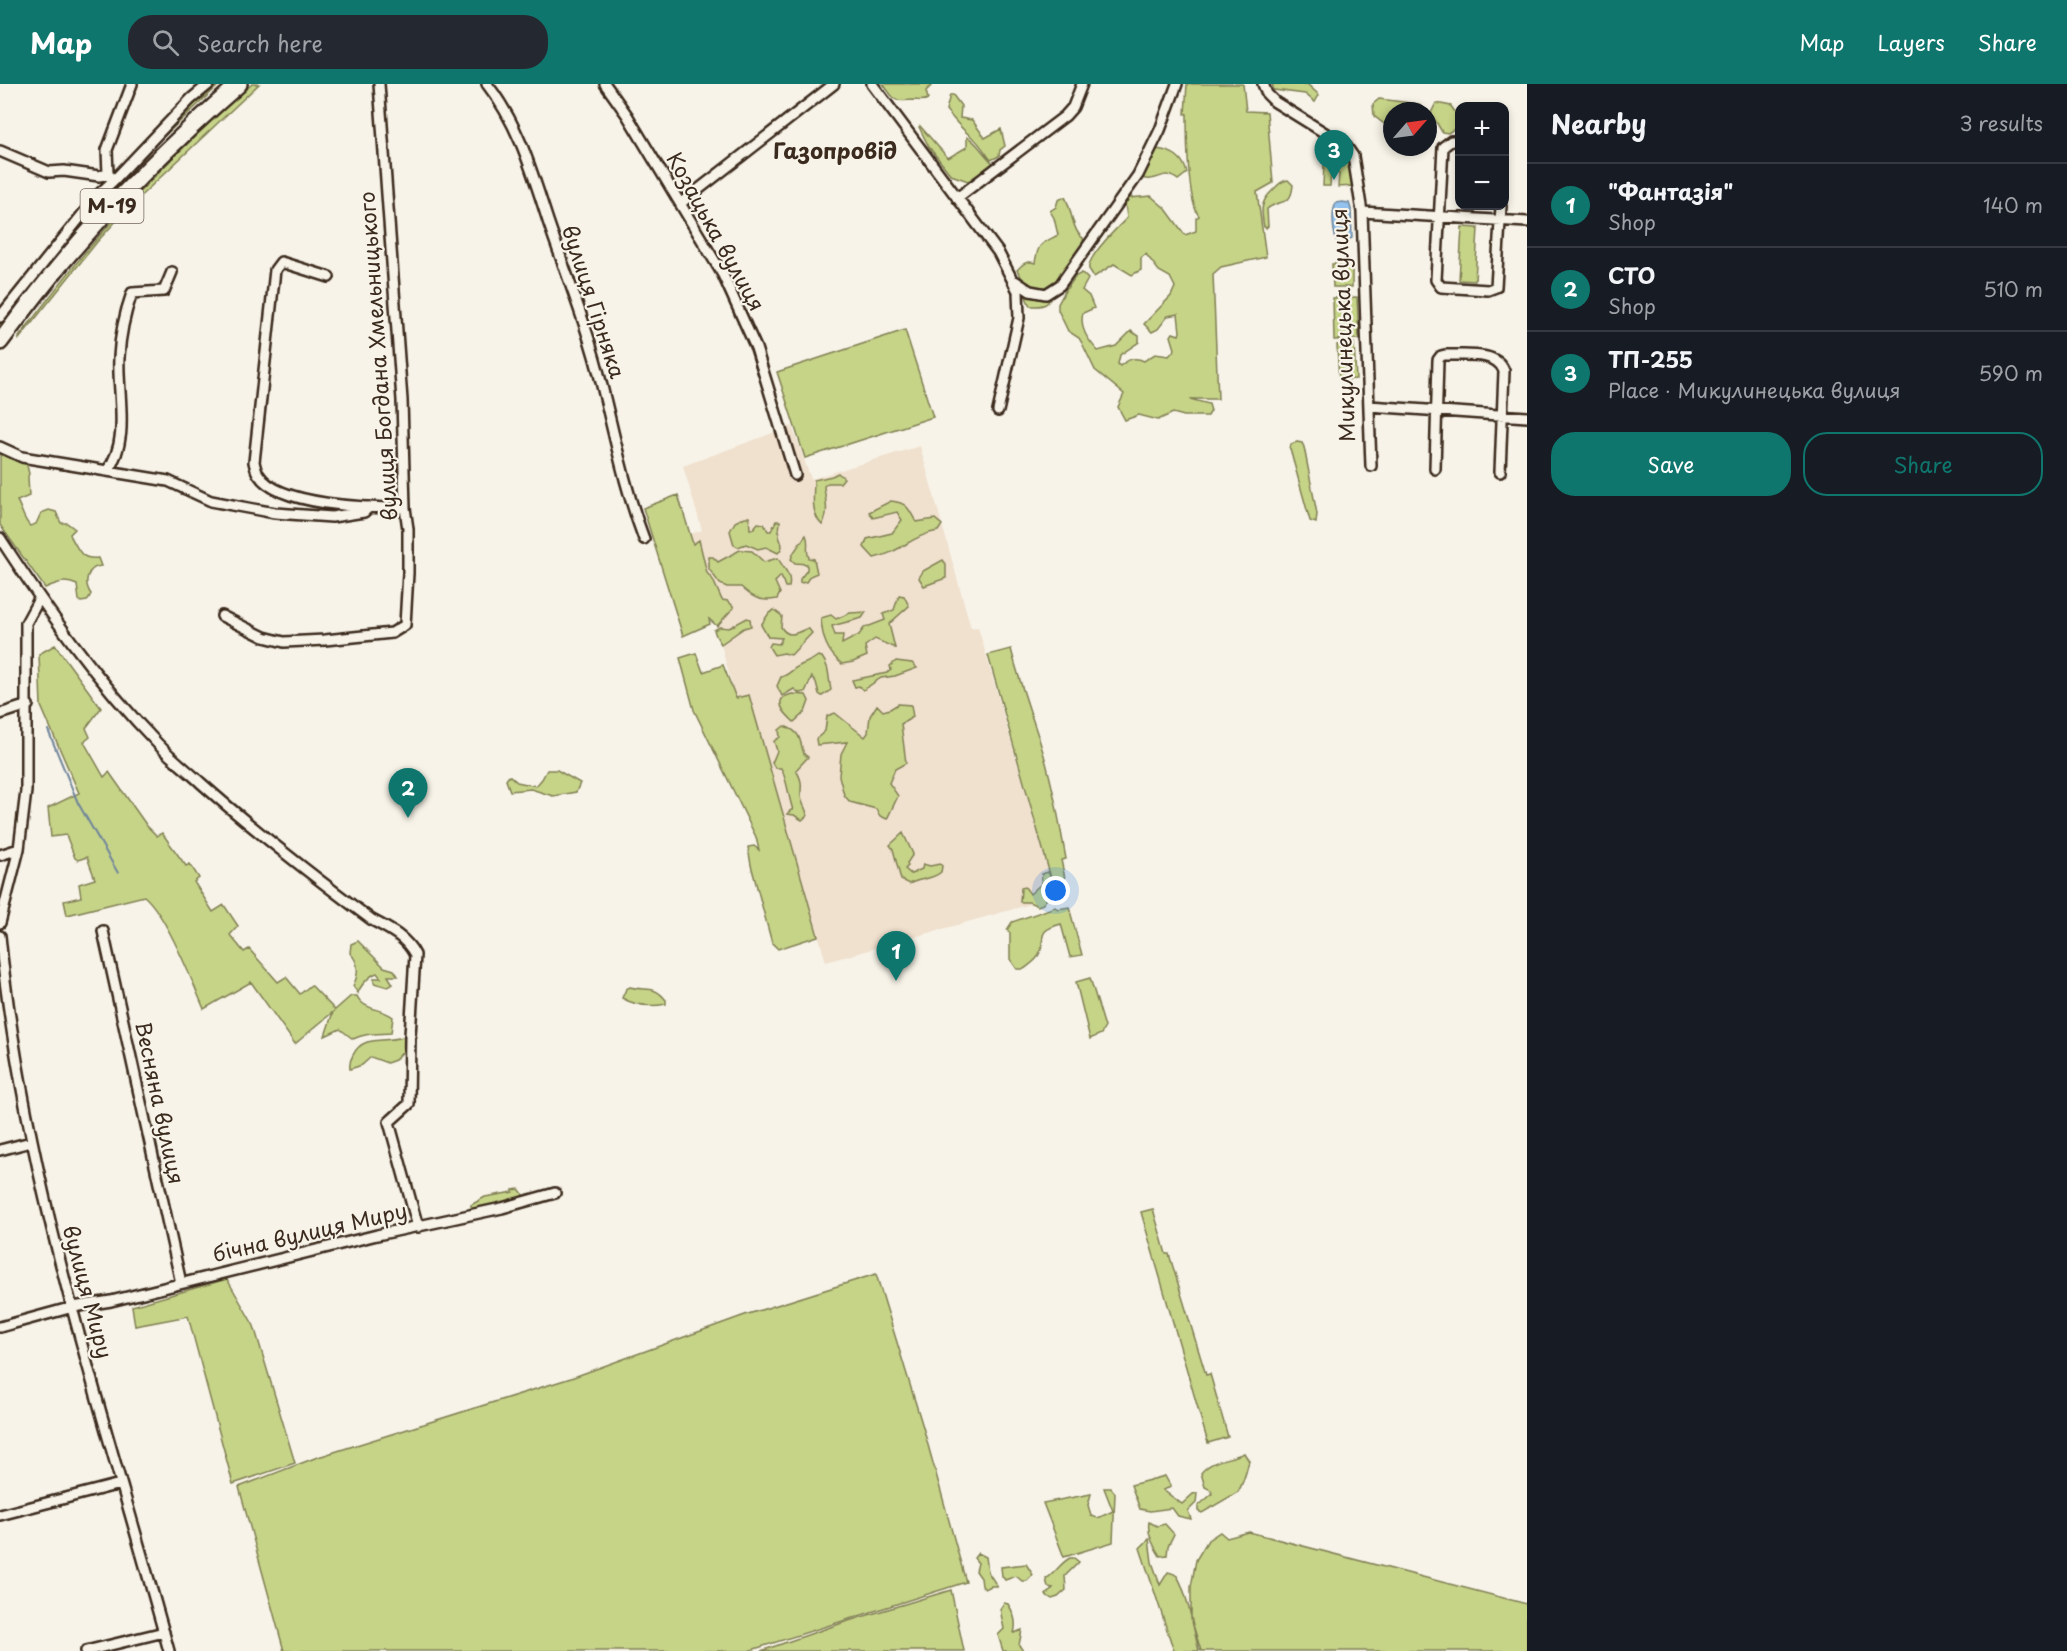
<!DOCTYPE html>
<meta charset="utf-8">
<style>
:root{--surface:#171b24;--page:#242831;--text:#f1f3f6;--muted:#9ea1a6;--line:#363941;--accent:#0f766e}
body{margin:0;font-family:"Playpen Sans",sans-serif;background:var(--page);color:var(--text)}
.controls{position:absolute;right:18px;top:18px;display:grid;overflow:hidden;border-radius:12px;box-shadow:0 3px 9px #0003}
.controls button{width:54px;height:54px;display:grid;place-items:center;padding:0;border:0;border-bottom:2px solid var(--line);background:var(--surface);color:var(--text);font:30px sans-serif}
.compass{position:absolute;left:1383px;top:18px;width:54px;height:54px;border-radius:50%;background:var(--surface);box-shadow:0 3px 9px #0003;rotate:62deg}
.you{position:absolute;left:1056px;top:807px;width:21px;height:21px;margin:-15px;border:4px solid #fff;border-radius:50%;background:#1a73e8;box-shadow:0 0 0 9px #1a73e833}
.badge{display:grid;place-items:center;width:39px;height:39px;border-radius:50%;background:var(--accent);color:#fff;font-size:20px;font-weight:700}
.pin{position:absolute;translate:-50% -50px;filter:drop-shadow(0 2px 3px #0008)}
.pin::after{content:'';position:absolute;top:32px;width:21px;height:18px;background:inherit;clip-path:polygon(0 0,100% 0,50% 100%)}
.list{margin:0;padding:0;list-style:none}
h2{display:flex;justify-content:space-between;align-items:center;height:78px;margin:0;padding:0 24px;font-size:26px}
h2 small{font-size:20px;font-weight:400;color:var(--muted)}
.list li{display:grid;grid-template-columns:39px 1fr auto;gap:18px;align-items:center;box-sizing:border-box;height:84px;padding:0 24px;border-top:2px solid var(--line)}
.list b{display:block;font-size:22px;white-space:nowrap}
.list p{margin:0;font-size:20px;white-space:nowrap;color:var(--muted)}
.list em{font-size:20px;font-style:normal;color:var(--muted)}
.actions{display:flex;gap:12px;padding:18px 24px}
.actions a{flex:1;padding:14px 0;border:2px solid var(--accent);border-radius:24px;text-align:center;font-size:21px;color:var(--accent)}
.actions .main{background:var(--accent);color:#fff}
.icon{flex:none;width:33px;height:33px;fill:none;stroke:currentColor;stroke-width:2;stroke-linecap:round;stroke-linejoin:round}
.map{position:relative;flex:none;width:1527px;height:1567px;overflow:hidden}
header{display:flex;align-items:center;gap:36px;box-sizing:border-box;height:84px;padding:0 30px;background:var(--accent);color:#fff}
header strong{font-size:28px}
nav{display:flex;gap:33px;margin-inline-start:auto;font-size:21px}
.search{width:420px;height:54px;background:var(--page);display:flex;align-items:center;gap:15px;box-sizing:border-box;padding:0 21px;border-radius:24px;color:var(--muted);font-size:22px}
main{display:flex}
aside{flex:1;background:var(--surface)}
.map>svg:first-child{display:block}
.built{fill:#f0e0ce}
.green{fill:#c6d488;stroke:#807f53;stroke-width:1.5}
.water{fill:#93c2ee;stroke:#70859b;stroke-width:1.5}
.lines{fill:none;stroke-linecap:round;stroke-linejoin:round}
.stream{stroke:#70859b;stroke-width:2}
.minor-casing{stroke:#3b2a1e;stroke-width:14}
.trunk-casing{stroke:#3b2a1e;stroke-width:20}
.minor{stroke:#f7f3e8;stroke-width:9}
.trunk{stroke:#f7f3e8;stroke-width:15}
.labels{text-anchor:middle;stroke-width:4.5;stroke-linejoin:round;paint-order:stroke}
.shield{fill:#f7f3e8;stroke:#73665b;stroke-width:1.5}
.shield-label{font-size:20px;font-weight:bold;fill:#3b2a1e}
.street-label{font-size:21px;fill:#3b2a1e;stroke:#f7f3e8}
.neighbourhood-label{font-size:22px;font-weight:bold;fill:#3b2a1e;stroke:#f7f3e8}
</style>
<header>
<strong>Map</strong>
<div class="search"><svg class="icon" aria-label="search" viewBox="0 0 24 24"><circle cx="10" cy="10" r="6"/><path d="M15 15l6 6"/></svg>Search here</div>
<nav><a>Map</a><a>Layers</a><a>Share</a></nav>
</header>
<main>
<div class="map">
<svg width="1527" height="1567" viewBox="0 0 1527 1567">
<rect width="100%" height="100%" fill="#f7f3e8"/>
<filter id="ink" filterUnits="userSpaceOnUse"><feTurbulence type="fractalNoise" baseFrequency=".0167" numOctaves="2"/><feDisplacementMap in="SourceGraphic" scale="12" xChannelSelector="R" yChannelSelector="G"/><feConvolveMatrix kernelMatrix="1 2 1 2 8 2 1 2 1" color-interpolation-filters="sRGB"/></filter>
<g filter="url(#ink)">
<path class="built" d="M792 342 811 395 920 362 971 544 978 543 1056 813 826 878 749 612 736 616 691 450 702 446 683 382Z"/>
<path class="green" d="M213 0H220L158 58 99 121 0 242V237L96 119 133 80Z
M252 0H259L129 123 97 158 19 255V253C44 220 69 187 96 156 144 100 197 49 252 0Z
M883 0H933L926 7 928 15C922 18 920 16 914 16 891 17 898 19 883 0Z
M1187 0H1243L1246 27 1267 28 1273 99 1257 108 1266 173 1221 183 1213 190 1218 315H1190L1209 320 1211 327 1208 332H1184L1173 329 1158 336 1139 331 1125 336 1118 323 1124 310 1095 286 1082 259 1079 254 1068 247 1058 226V220L1065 207 1076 192 1082 189 1088 195 1082 206 1089 212 1094 224 1083 229C1079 244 1088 256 1098 267L1116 262 1131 247 1139 252V258L1120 271 1118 280 1120 282C1127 276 1134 272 1144 277L1155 270 1169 272 1175 265 1171 252 1173 249 1179 251 1180 248 1178 230 1168 232 1158 245 1152 248 1144 240 1171 212 1175 203 1170 193 1159 187 1146 170 1141 174V186L1132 191 1114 180 1094 193C1094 193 1089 185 1089 185 1086 173 1119 142 1127 134L1125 119 1129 114 1151 112 1166 125 1185 151 1196 147V134L1199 132C1187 116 1187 52 1187 30H1185Z
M1272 0H1307L1319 11 1315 18 1305 10 1274 6Z
M950 11H953L961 22 960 34 972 36 985 54 1001 45 1005 62 1000 66 999 72 991 76C985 69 980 59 973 54 961 45 956 38 946 26Z
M1379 15 1419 20 1424 27H1392V46L1374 32 1373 20Z
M1436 19 1451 22 1457 31 1459 42 1448 49 1442 48 1431 29Z
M920 42 948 74 967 63V53C977 57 984 72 994 80L992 85 968 97 951 91 929 63 919 43Z
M1325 58C1349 68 1350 78 1354 102L1338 103 1339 89H1331L1330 102H1323Z
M1156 65C1173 67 1183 73 1187 89L1178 96C1164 86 1163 94 1150 95 1146 96 1143 94 1140 94L1146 79Z
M1288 96 1293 101C1291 124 1280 114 1267 125L1268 142 1266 144 1264 143C1261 127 1260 118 1272 107 1278 101 1281 97 1288 96Z
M1065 113C1072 125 1072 147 1083 154 1086 171 1069 176 1061 188 1056 196 1053 212 1048 218 1044 223 1036 222 1030 222L1026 213 1027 202 1017 186C1023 180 1026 176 1035 179 1038 159 1041 160 1058 151L1054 134 1050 127 1056 123 1058 116Z
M1462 143 1478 144 1475 197 1459 196Z
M1352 179V203H1333L1332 180Z
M1357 213 1359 255 1334 256 1333 214Z
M905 246 933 333 805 374 777 288Z
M1354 259 1356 295 1339 296 1337 261Z
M1297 358 1302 359 1304 363 1317 430 1316 439 1310 437 1290 365 1291 360Z
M0 369 26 377 29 390 28 392 29 412 17 417C22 425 23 435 30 442L36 440 41 429 49 426 56 428 61 439H67L75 445 70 450 71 453C79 466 80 476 98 474L101 482C87 483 83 499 91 510L87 517 81 518 79 516 77 501C64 495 57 499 45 504L0 441Z
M838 389 844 394 840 399H828L824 402C825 416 830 428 822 441 810 429 814 411 814 396L832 392Z
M678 411 693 460 699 456 707 489 713 496 722 516 728 517 734 523 717 542 709 535 710 540 683 552 643 424Z
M891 417C908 419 908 424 916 438L935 435 942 441 938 447C912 451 900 469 874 474L864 463 867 455 892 449 902 436 897 428 873 434 869 428Z
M745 433H749L750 445H753L758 439 764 440 768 447H771L776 437H780C780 442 778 448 779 452 781 460 785 461 778 469L766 463 758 465 746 460 738 463 734 461 730 447 735 438Z
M806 451C810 459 805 466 809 474L814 475 817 489 810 492 806 498 800 499V495L807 486V480L795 479 791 475 794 468Z
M740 466 752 467 764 478 778 474C783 485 792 489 789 503H785L781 492 775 498 780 509 777 515C760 518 753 514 741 503H727L720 500 709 485V473H713L718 478Z
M943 476 946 480V494L924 502 919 494 923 487Z
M899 511 904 512 909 522 889 540 895 564 875 555 865 562 867 572 853 578 842 580C827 568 822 554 821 534L831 531 836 535 850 529 866 528 862 534 832 542 835 551H843L842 560 859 551 864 544 885 536 883 530 894 526Z
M774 526 782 532 781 543C788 555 797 549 808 544L812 549 791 571 784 569 774 571 769 563 771 559 779 560 782 554 768 553 761 541 769 529Z
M747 534 750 535 751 542 744 544 721 560 716 552 714 546 720 543 729 544Z
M55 561 101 624 86 644 90 653 84 658 104 693 109 688 147 742 157 752 162 749 186 782 190 780 199 794 194 798 213 828 224 821 238 842 230 851 244 868 249 865 278 898 286 893 300 910 311 901 335 926 351 912H357C363 926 381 924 393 933L391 949C376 950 366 949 353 955L340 945 325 952 333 928 295 960 251 898 204 925C192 897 166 830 144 812L67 831 64 817 81 813 79 800 95 795 87 773 78 776 75 774 66 751 51 753 48 724 79 709 41 622 39 570Z
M1011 565C1019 596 1030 627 1040 658 1052 696 1059 736 1066 775L1061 776 1065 794 1053 799 1055 804 1043 820 1038 822 1029 818H1020L1021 804 1025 803 1030 810 1041 800 1042 790 1048 788 1051 794 988 571Z
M696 569 703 588 723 581 736 614 749 611 818 852 778 865 772 859 751 781 748 763 754 762 759 766 756 753 694 626 680 574Z
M818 572 822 573C830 584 828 593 831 606L822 612 819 610 816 598 812 593 805 608 799 609 794 605 782 612 777 602 781 593C789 591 792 585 799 582 807 578 810 578 818 572Z
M896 577 912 579 917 584 895 592 881 594 863 606 859 602 855 603 852 596 887 589 891 586 890 582Z
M792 610 806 611 809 617 805 628 794 638C789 633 777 623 782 615 784 612 789 611 792 610Z
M898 620 911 621 913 633 901 640 906 679 895 685 889 699 898 712 887 735 880 732 876 725 850 718 844 711 839 692 841 670 847 658 817 661 816 655 825 647 827 632 835 629 865 653 868 649 870 632 877 621 883 627 890 625Z
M784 642C802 648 799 656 804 670L808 673 796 686C806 703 798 705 802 717 804 724 807 725 807 732L802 736 794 731 787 730 791 726H793C788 712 788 698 781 684H775L772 679 777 667 774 657 780 653 779 646Z
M547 686H557L580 699 576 708 553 712 531 705 510 707 506 696 508 693 510 692 517 698 536 702 542 695Z
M903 749 913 770 907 779 908 782 905 785 911 790 922 785 923 780 930 782 940 780 942 782 941 788C932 796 920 794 909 800L901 796 893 765 890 761Z
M1055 823 1058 825 1069 823 1082 871 1070 873 1061 840C1032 848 1049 855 1038 872 1036 877 1028 882 1024 885H1017L1010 875V849L1007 846 1012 838Z
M358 857 384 883 394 886 398 892H388L393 900 388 903 374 899V894H381L377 889C370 891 360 902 358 909L353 902C359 890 360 879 350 869L351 860Z
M1090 894 1105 943 1101 950 1090 955 1076 898Z
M630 903C647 908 653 900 666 916V920C651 923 636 922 622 914L626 905Z
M408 951 417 953 395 976 387 979 371 973 362 981 350 985C349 979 350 976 353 971 364 948 390 961 408 951Z
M519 1105 524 1111 520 1116 474 1126 471 1124V1121L485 1113 513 1108V1106Z
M1153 1125 1166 1170H1169L1206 1291 1210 1290 1228 1353 1208 1359 1141 1128Z
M876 1190 923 1343 966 1498 748 1567H284L239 1403 315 1374 571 1294 745 1231Z
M227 1195 254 1242 295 1379 233 1400 188 1232 135 1242 132 1222Z
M1244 1369 1249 1377C1246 1389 1244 1398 1238 1408L1202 1429 1198 1427V1422L1212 1410 1211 1406 1205 1403 1201 1389C1212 1375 1228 1376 1244 1369Z
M1165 1392 1171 1403 1163 1406 1182 1420 1193 1410 1197 1409 1196 1419 1188 1427 1191 1435 1178 1432 1172 1424 1150 1427 1140 1425 1131 1401Z
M1104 1404H1111L1115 1409 1113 1458 1064 1473 1043 1419 1091 1410 1088 1421 1091 1432 1098 1434 1113 1427Z
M1149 1438 1157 1442 1165 1440 1174 1450 1168 1462 1167 1471 1160 1472C1154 1463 1147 1449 1149 1438Z
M1220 1448 1227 1454 1249 1448 1527 1520V1567H1201L1191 1534V1503L1196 1476 1208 1456Z
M1149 1455 1152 1478 1160 1501 1168 1488C1172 1489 1174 1489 1177 1492 1187 1507 1194 1548 1199 1567H1174L1140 1464Z
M978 1469 986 1473 988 1488 997 1502H991L985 1505 982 1502 981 1494 976 1487 978 1479 974 1474Z
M1070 1474H1074L1079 1478 1065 1492 1066 1506 1058 1513 1052 1515 1046 1511 1053 1504 1048 1503 1046 1495C1057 1488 1059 1480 1070 1474Z
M1026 1480 1033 1491 1027 1497H1022L1016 1492 1005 1496 1002 1492 1001 1483Z
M951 1506 964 1567H761L845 1538Z
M1004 1519 1008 1520C1014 1529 1017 1539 1014 1549L1022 1546 1019 1561 1023 1567H1003L998 1551 1004 1545 1000 1525Z"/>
<path class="water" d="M1342 118 1349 119 1351 125 1352 154 1348 156H1336C1333 144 1331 129 1336 119Z"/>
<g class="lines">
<path class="stream" d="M48 646 78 719 118 789"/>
<g class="minor-casing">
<path id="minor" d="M487 0C519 41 532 88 548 137 566 190 589 247 602 302 615 354 625 405 644 455
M605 0 627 31 723 191 756 264 795 391
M872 0 998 168 1018 207 1019 234 998 327
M1263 0 1267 10 1275 18 1346 62 1353 72 1362 128 1371 382
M1460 57H1451L1443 63 1436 196 1441 203 1488 206 1496 203 1501 122
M0 67 49 88 64 87 99 92 108 90
M108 90 114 96 191 15 209 0
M108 90 107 66 132 0
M957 114 1065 32 1073 23 1082 0
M681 119 834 0
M1362 128 1527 138
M329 193 281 178 275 186 254 378C255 382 256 388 259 391 278 422 371 424 405 424
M1015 197 1030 207 1046 210 1060 201 1138 91 1160 46 1177 0
M0 233 99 110 114 96
M1369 322 1527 333
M0 363 22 373 168 397 211 417 275 429 332 433 364 428 369 423
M1435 385 1438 276 1441 272 1445 271C1462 272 1497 266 1504 287L1500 388
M107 387C131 356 117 311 119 273 120 252 125 229 132 209L164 207 172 188
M0 454C47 526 97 597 157 659 171 674 187 686 201 699 256 748 313 792 372 836 389 845 406 853 415 871L410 952 409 1020 389 1038 418 1143
M222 532 264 553 284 558 325 556 392 549 405 541 408 489V445L405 424 402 316 379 0
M0 630 28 621
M0 771 19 765
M0 839 19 765 26 707V539L39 515
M103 847 181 1199
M0 852C24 1097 104 1331 169 1567
M0 1066 31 1058
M0 1243 73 1223 111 1217 377 1151 502 1124 555 1109
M0 1431 120 1400
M86 1567 164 1548"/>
</g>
<g class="trunk-casing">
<path id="trunk" d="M0 258C21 230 42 202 65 175 118 112 177 54 239 0"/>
</g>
<use href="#minor" class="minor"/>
<use href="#trunk" class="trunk"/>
</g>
</g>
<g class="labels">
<rect class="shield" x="80.5" y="105" width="63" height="34" rx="4.5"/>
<g class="shield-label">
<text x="112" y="129">М-19</text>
</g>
<g class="street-label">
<text transform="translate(715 148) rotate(61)" y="7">Козацька вулиця</text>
<text transform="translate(593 218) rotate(72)" y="7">вулиця Гірняка</text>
<text transform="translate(1344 241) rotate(-92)" y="7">Микулинецька вулиця</text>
<text transform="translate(379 272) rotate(-94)" y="7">вулиця Богдана Хмельницького</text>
<text transform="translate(159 1019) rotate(78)" y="7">Весняна вулиця</text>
<text transform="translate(310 1149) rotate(-13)" y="7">бічна вулиця Миру</text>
<text transform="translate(87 1208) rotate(75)" y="7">вулиця Миру</text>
</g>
<g class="neighbourhood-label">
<text x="835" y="75">Газопровід</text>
</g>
</g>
</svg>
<div class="controls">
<button>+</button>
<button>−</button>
</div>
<svg class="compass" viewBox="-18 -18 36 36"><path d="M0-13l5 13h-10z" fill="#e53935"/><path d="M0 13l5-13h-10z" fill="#9ea1a6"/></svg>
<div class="you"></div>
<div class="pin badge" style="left:896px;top:897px">1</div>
<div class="pin badge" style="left:408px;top:734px">2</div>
<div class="pin badge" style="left:1334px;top:96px">3</div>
</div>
<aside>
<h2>Nearby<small>3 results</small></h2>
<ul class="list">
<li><span class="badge">1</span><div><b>&quot;Фантазія&quot;</b><p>Shop</p></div><em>140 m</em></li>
<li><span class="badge">2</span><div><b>СТО</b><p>Shop</p></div><em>510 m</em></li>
<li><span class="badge">3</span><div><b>ТП-255</b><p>Place · Микулинецька вулиця</p></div><em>590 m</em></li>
</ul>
<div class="actions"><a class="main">Save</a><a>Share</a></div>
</aside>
</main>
